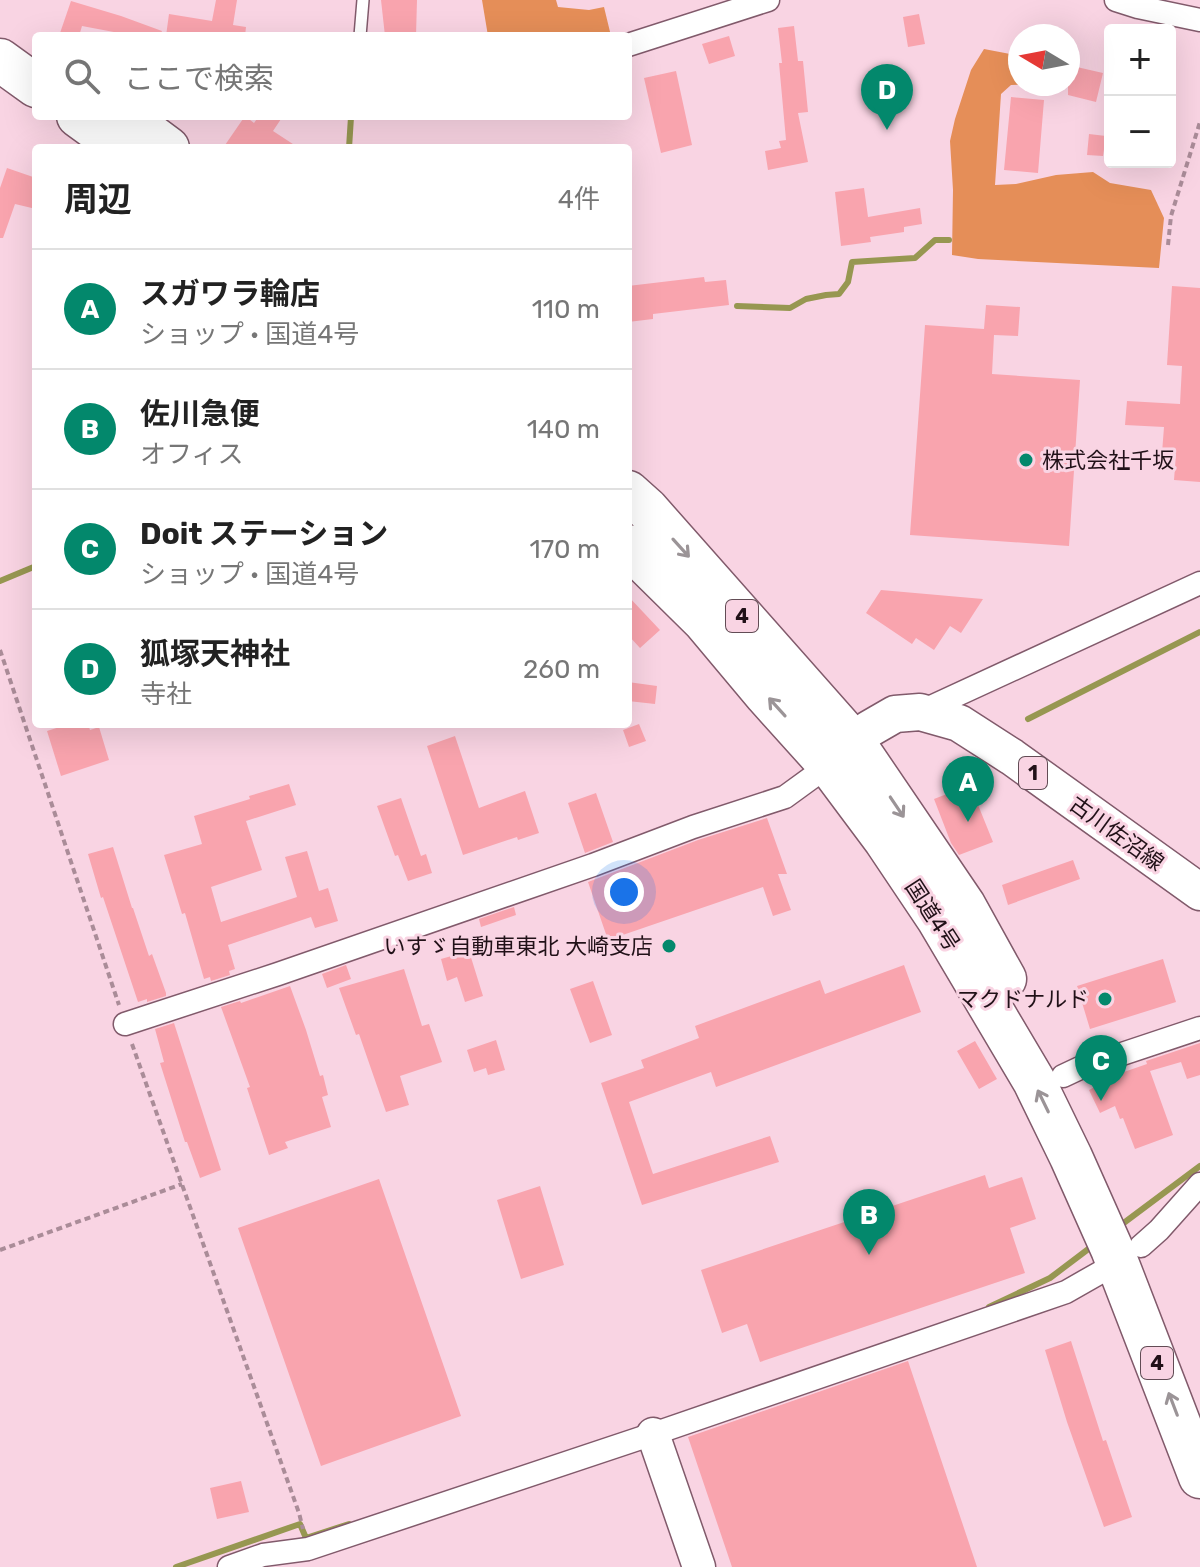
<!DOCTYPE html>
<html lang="ja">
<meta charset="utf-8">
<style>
:root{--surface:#fff;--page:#f6f6f6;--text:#222;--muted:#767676;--line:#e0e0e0;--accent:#03886c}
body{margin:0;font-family:Rubik,"Noto Sans JP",sans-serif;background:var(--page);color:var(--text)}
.controls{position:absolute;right:24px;top:24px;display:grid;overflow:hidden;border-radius:8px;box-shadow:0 8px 32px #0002}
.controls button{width:72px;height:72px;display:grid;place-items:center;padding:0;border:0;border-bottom:2px solid var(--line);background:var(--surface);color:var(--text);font:40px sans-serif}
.compass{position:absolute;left:1008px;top:24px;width:72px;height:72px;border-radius:50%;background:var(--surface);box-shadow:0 8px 32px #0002;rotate:280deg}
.you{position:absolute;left:624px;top:892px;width:28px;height:28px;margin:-20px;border:6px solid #fff;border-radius:50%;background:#1a73e8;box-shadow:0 0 0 12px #1a73e833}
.badge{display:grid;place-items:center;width:52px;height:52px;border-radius:50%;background:var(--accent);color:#fff;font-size:26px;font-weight:700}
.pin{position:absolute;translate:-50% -66px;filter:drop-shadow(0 2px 4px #0008)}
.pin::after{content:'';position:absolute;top:42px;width:28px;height:24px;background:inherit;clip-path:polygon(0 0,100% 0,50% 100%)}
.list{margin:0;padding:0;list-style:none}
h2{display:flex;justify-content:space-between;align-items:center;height:104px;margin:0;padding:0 32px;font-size:34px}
h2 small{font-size:26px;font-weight:400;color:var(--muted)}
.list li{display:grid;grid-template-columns:52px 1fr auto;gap:24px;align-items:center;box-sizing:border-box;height:120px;padding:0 32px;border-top:2px solid var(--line)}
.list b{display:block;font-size:30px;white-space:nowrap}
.list p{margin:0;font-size:26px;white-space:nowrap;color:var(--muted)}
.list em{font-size:26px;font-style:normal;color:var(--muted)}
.icon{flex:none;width:44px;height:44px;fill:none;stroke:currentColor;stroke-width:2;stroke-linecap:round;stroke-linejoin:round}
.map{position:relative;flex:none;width:1200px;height:1567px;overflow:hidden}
.search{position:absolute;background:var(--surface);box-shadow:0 8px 32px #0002;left:32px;top:32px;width:600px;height:88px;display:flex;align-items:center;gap:20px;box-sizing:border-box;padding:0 28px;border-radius:8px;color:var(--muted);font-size:30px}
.panel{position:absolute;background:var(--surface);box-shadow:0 8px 32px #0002;left:32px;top:144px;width:600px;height:584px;border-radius:8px}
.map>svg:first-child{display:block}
.forest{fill:#e58e58}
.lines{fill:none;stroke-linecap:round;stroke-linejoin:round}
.stream{stroke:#979751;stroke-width:6}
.building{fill:#f9a4ae}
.lane-casing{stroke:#815a6b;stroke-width:14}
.street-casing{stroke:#815a6b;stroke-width:25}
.secondary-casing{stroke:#815a6b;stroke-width:35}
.primary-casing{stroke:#815a6b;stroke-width:39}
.highway-casing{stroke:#815a6b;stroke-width:45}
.path{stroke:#aa8c98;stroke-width:4;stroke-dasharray:6 4;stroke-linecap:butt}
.lane{stroke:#fff;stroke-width:11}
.street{stroke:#fff;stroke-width:22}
.secondary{stroke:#fff;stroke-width:32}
.primary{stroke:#fff;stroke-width:36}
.highway{stroke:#fff;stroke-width:42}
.oneway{stroke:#9b9497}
.poi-dot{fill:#03886c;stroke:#f9d4e3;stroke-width:3}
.labels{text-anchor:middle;stroke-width:6;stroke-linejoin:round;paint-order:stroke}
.shield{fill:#f9d4e3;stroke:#624c55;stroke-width:2}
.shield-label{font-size:20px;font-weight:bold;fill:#211118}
.poi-label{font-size:22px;fill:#211118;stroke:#f9d4e3;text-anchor:end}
.street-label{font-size:22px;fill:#211118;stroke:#f9d4e3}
</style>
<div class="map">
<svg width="1200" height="1567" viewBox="0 0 1200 1567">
<rect width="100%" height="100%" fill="#f9d4e3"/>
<path class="forest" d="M482 0H556L558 7 589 10 604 7 611 36H488Z
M984 49 1020 56V84H1045L1011 85 1001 94 995 185 1016 184 1056 175 1093 172 1110 183 1151 190 1164 218 1159 268 978 259 952 255 953 190 950 141 955 119 971 70Z"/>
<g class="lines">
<path class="stream" d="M349 148 351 117
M737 306 790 308 806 299 826 295 839 294 848 282 852 262 915 258 935 240H949
M0 581 36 566
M1028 719 1200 632
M1117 1228 1200 1166
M989 1307 1050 1278 1095 1244
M176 1567 300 1524 306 1538 349 1524"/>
</g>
<path class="building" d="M216 0H237L233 25 246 27 245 36H166L169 14 212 21Z
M381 0H417L416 36H385Z
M71 1 121 16 162 31 160 36H135L82 26 79 36H59Z
M919 14 925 44 908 47 903 17Z
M794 26 798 61H803L808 112 798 113 808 162 768 170 765 151 781 148 779 141 786 140 779 63H782L778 28Z
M729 36 735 56 709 64 702 44Z
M1068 65 1103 73 1096 102 1068 95Z
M676 71 692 145 661 153 644 78Z
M1011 97 1044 100 1038 173 1004 170Z
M245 116 254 123 259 116H283L273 131 299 148H223Z
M1089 134 1106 136 1103 156 1087 155Z
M7 168 36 178V209L15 204 3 238H0V188Z
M864 188 868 217 920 208 922 224 904 227V232L870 237 871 242 841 246 835 192Z
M704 277 705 282 726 280 729 305 653 314V319L628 322V286Z
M1172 286 1200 288V482L1174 480 1176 454 1162 453 1164 427 1125 425 1127 401 1180 404 1182 366 1167 365Z
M986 305 1020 307 1018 336 994 335 992 374 1080 380 1069 546 910 535 925 325 984 329Z
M881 590 983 599 961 633 950 626 934 650 916 638 912 644 866 613Z
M628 596 660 630 640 648 628 635Z
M628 682 657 686 655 704 628 701Z
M69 724H88L90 730 99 727 109 760 61 776 47 731Z
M639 724 646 741 629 747 623 730Z
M455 736 479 808 525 791 539 833 518 840 517 837 463 855 427 746Z
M289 784 296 805 246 821 262 870 211 887 221 922 297 897 285 857 307 851 319 891 328 888 338 921 315 928 311 917 228 945 235 969 229 971 230 975 211 981 210 977 204 979 185 913 182 914 164 855 202 844 194 816 250 799 249 796Z
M970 785 993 842 959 855 951 843 934 799Z
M596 793 613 842 585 853 568 803Z
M401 798 421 856 426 854 432 873 408 881 398 855 395 856 377 806Z
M767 818 787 874H778L791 910 773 916 763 887 608 940 588 882 698 840Z
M113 847 132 908H133L149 956 152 954 166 993V996L147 1002V999L138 1002 103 897 101 898 88 854Z
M1073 860 1080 879 1008 905 1002 885Z
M514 907 516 915 481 927 479 919Z
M469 951 483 996 465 1002 457 977 447 981 441 959Z
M1163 959 1176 1002 1090 1029 1077 986Z
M346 965 351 979 327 988 322 974Z
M904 965 921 1012 716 1087 711 1072 629 1102 653 1174 770 1136 779 1162 642 1205 601 1083 644 1068 641 1060 699 1038 695 1026 820 980 825 994Z
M404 969 422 1026 429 1024 442 1062 400 1076 409 1105 386 1112 359 1034 356 1035 339 988Z
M593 981 612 1035 590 1043 570 989Z
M290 986 306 1030 320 1076 323 1075 328 1095 322 1097 331 1127 285 1142 288 1148 269 1155 247 1088 250 1087 221 1007 240 1001 241 1003Z
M174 1023 221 1170 200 1178 187 1142H185L160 1063 164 1062 155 1029Z
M496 1040 505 1070 488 1075 486 1068 474 1072 467 1050Z
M975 1041 997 1079 979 1089 957 1051Z
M1200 1043V1075L1187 1079 1181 1062 1150 1071 1173 1135 1135 1149 1123 1118 1120 1119 1115 1106 1100 1113 1089 1090 1121 1073 1147 1064 1146 1061Z
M985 1175 989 1188 1022 1177 1036 1219 1010 1228 1025 1273 760 1362 747 1324 722 1333 701 1270Z
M379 1179 461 1416 321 1466 238 1228Z
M540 1186 564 1265 521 1279 497 1200Z
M1071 1341 1103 1441 1106 1440 1132 1517 1104 1527 1067 1422 1045 1350Z
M908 1361 977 1567H732L688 1437Z
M241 1481 249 1512 217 1519 210 1488Z"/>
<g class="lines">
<g class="lane-casing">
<path id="lane" d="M360 36 363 0"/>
</g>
<g class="street-casing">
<path id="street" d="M1116 0 1138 7 1200 20
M628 45 768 0
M920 712 1200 583
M125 1024 278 974 593 865 693 827 785 797 829 765
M1063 1076 1080 1068 1200 1028
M1141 1246 1159 1230 1200 1184
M229 1567 263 1555 308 1549 653 1434 1066 1292 1117 1263"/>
</g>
<g class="secondary-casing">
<path id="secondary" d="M653 1434 699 1567"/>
</g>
<g class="primary-casing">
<path id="primary" d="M833 761 869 729 895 714 920 712 959 723 1012 757 1200 892"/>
</g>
<g class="highway-casing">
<path id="highway" d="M0 60 36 86
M78 116 122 148
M125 116 168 148
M628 492 647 509 854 743 964 905 1005 979
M628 546 704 621 766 695 829 765 885 840 938 919 1034 1081 1071 1157 1112 1249 1200 1477"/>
</g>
<path class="path" d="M1168 245 1171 216 1200 122
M0 650 119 1005
M132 1044 299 1513 303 1529
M0 1250 182 1184"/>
<use href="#lane" class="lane"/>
<use href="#street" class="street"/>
<use href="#secondary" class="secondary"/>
<use href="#primary" class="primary"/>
<use href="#highway" class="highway"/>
</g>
<defs><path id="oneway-shaft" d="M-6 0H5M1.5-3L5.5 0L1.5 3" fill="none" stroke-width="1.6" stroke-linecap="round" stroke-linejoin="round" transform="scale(2)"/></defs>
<g class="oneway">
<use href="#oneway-shaft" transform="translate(681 548) rotate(48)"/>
<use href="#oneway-shaft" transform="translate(777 707) rotate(-132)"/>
<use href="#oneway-shaft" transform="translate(897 807) rotate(56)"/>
<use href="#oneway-shaft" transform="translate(1043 1101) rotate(-116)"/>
<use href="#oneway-shaft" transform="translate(1173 1404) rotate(-111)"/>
</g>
<g class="poi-dot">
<circle cx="1026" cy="460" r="8"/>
<circle cx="669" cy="946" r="8"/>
<circle cx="1105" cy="999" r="8"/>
</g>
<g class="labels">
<g class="shield">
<rect x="726" y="600" width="32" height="32" rx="6"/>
<rect x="1019" y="757" width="28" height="32" rx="6"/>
<rect x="1141" y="1347" width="32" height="32" rx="6"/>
</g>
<g class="shield-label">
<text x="742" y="623">4</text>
<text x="1033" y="780">1</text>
<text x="1157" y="1370">4</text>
</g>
<g class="poi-label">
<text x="1042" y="468" text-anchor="start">株式会社千坂</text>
<text x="653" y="954">いすゞ自動車東北 大崎支店</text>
<text x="1089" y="1007">マクドナルド</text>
</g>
<g class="street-label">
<text transform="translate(1117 833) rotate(36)" y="8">古川佐沼線</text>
<text transform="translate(933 915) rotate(57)" y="8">国道4号</text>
</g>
</g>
</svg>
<div class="controls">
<button>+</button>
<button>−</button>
</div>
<svg class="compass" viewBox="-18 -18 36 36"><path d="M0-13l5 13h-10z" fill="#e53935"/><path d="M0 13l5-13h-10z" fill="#767676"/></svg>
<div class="you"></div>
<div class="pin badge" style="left:968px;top:822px">A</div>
<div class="pin badge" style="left:869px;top:1255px">B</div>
<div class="pin badge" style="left:1101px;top:1101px">C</div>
<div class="pin badge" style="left:887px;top:130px">D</div>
<div class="search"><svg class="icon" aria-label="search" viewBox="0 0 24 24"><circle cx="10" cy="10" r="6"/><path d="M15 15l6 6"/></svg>ここで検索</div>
<section class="panel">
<h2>周辺<small>4件</small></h2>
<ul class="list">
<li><span class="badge">A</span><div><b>スガワラ輪店</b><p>ショップ · 国道4号</p></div><em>110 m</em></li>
<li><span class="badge">B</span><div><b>佐川急便</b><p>オフィス</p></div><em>140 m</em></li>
<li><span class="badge">C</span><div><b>Doit ステーション</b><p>ショップ · 国道4号</p></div><em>170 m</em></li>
<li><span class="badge">D</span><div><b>狐塚天神社</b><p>寺社</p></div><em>260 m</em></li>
</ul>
</section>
</div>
